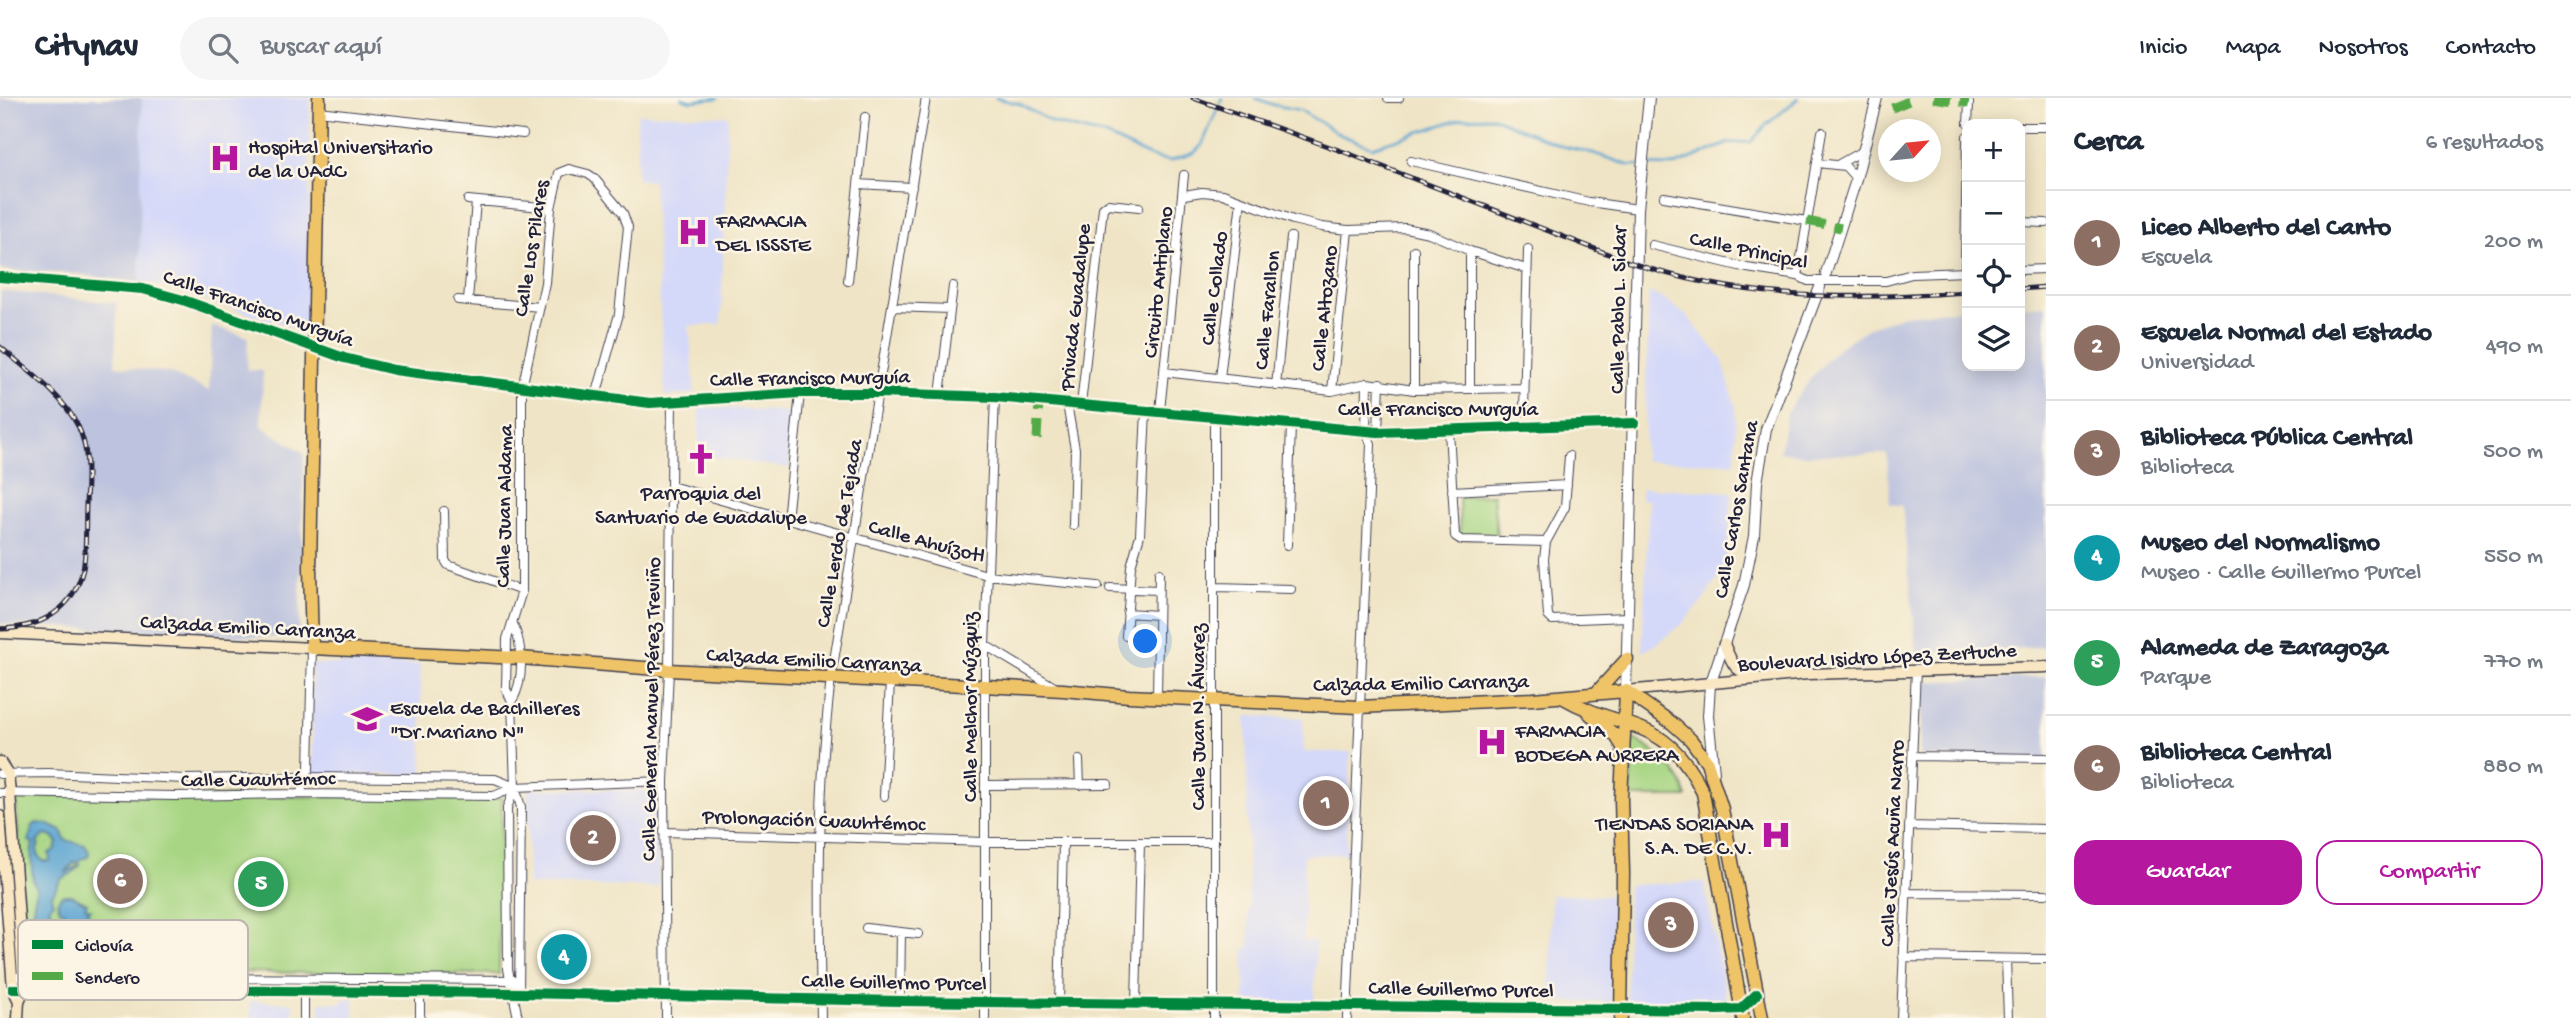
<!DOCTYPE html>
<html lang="es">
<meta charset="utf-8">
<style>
:root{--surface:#fff;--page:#f6f6f7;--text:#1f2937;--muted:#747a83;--line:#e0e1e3;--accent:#b5179e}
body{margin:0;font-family:"Gochi Hand",sans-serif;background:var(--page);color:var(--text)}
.controls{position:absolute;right:21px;top:21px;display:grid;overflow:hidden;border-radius:14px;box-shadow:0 4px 18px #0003}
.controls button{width:63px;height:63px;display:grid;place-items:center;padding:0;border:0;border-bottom:2px solid var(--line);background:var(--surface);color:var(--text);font:35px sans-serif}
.compass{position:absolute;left:1878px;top:21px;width:63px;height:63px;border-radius:50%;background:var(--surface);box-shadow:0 4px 18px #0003;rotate:63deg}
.you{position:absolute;left:1146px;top:544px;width:24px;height:24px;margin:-18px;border:5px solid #fff;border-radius:50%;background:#1a73e8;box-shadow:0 0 0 10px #1a73e833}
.badge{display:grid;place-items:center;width:46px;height:46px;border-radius:50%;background:var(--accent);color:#fff;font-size:23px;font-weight:700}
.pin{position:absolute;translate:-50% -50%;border:4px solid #fff;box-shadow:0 2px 7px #0006}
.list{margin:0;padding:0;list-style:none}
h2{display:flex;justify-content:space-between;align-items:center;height:91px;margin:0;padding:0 28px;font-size:30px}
h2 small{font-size:23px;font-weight:400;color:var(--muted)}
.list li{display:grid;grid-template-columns:46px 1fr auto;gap:21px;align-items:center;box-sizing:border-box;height:105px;padding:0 28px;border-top:2px solid var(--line)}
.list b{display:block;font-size:26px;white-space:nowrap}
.list p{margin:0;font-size:23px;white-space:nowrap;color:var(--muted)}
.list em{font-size:23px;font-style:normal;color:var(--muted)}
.actions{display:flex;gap:14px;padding:21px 28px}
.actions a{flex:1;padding:16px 0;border:2px solid var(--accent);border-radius:21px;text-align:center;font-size:24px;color:var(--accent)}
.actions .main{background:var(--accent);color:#fff}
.icon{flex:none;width:38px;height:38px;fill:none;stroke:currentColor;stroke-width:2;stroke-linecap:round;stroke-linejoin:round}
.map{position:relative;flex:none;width:2046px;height:920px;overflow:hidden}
header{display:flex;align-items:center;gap:42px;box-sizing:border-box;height:98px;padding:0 35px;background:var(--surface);border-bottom:2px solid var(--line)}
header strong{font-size:33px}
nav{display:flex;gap:38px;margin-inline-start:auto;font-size:24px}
.search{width:490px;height:63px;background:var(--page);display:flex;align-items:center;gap:18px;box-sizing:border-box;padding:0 24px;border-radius:38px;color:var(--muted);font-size:26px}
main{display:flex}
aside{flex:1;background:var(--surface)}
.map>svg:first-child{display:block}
.built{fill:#d4d8f9}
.industrial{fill:#bdc3de}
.green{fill:#a7d583;stroke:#647c5f;stroke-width:2}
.water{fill:#5aa4d1;stroke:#3e6386;stroke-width:2;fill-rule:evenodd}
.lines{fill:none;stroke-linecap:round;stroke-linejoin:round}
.stream{stroke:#5aa4d1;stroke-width:2.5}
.minor-casing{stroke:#413f50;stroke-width:10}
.tertiary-casing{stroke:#413f50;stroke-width:12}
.secondary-casing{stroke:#413f50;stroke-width:13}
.primary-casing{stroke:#413f50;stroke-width:15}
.minor{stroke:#fff;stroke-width:8}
.tertiary{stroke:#fff;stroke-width:10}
.secondary{stroke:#f9e7c3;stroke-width:10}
.primary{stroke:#efc469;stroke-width:12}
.rail-casing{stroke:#22223b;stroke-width:5}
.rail{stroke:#fcf5e5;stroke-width:2.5;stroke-dasharray:8;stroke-linecap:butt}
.quiet{stroke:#53aa46;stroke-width:9;stroke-dasharray:18 9;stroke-linecap:butt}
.cycleway-casing{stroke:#fcf5e5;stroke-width:15}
.cycleway{stroke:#00873e;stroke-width:10}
.labels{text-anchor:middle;stroke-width:5;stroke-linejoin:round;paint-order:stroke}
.poi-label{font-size:21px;fill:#22223b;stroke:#fcf5e5;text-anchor:start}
.street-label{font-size:21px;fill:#22223b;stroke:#fcf5e5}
.key{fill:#fcf5e5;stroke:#bbb6b2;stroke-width:2}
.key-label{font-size:19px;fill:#22223b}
</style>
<header>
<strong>Citynav</strong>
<div class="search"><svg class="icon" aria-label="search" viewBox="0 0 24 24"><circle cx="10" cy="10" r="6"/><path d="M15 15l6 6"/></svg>Buscar aquí</div>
<nav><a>Inicio</a><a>Mapa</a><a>Nosotros</a><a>Contacto</a></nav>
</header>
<main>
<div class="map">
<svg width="2046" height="920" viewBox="0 0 2046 920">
<rect width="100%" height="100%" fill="#fcf5e5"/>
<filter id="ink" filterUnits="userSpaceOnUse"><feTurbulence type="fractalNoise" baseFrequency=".0143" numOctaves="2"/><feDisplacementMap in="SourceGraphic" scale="14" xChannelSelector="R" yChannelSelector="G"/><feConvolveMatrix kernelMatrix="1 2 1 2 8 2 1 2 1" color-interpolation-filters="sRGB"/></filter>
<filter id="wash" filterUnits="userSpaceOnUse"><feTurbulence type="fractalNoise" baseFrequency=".00686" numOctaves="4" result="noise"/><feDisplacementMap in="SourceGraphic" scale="28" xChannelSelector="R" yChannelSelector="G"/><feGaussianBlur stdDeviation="1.57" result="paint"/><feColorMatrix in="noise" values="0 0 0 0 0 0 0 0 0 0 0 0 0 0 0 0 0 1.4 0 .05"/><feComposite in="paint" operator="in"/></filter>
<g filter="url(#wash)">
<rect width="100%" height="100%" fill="#efe4c5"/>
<path class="built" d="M142 0H310L308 234 158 187 139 185Z
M637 16 728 18 721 226 689 228 695 295 665 298 653 83 637 81Z
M1649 194 1667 203 1687 218 1722 261 1736 310 1735 365 1644 363Z
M700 309 794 314 789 370 698 357Z
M1642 390 1732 394V403L1726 461 1720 477 1702 504 1681 527 1654 548 1642 554 1649 402 1641 401Z
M312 566H420L423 676H313Z
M1246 618 1303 620 1304 654H1351L1346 756 1304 757V842L1316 844 1314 904H1245L1244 851 1249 850Z
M528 691 659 692 658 789 528 787Z
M1704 784 1728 908 1627 906 1628 787Z
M1551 797 1612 798 1611 904H1550Z
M343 901H354V920H320V904L343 905Z
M250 903 293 905V920H250Z"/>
<path class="industrial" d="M0 0H142L139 185 77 176 0 172Z
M0 193 117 205 115 268 169 275 209 293 212 228 248 239 247 272 263 273 261 328 304 355 299 541 0 526Z
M2046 207V549L1917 555 1902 408 1890 406 1887 356 1803 357 1780 354 1787 314 1811 280 1837 251 1868 230 1904 217 1967 211V268H2020V209Z
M2046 579V661L1919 658 1924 584Z"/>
<path class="green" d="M1493 397 1497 439 1460 440 1459 399Z
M1631 640C1656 652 1680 672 1687 699H1631Z
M16 697 502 700 499 876 26 873Z"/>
<path class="water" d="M36 725 47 726 62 733 65 742 85 747 89 754 88 759 81 761 78 765 74 764 65 775 81 766 71 776 61 781 51 799 53 805 49 810 52 815 67 820 66 815 60 811 57 804 62 797H72L87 805 85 809 91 811 88 813 90 828 82 837 48 862 40 847 47 829 45 825 41 830 38 829C36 822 32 812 34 805 35 796 39 792 33 783 32 772 30 754 33 745L29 743 32 729ZM45 737 54 739 57 744 55 752 49 755 50 763H43L38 758 37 750 39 747 37 744Z"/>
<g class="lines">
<path class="stream" d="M682 0 691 3 718 0
M996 0 1020 6 1053 25 1106 38 1149 58 1169 63 1194 55 1202 47 1222 0
M1255 0 1274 7 1300 12 1341 37 1372 49 1463 20 1493 19 1561 48 1593 55 1628 67 1673 68 1729 45 1751 44 1766 27 1799 0"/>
</g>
</g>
<g filter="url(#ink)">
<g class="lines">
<g class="minor-casing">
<path id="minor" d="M1388 0H1399
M318 13 523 36
M1968 26 1969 5
M2020 29H2046
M1411 63 1589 104 1638 111
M1817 65 1845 68 1854 78 1855 85
M1839 66 1864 52
M858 86 912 89
M1184 97 1202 94 1223 96 1293 122 1322 129 1348 132 1405 130 1429 135 1470 153 1526 171
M1664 99 1807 123
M468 102 551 110
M2020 124 2046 125
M1652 147 1747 170 1798 178 1808 183H1886L1912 176 1967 174
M2020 172 2046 171
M1965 174 1967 38
M1798 178 1822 34
M0 179 143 191 183 202 344 260 394 272 650 305 800 295H879L995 299 1378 334 1634 325
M848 183 865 19
M458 202 540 209
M468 202 476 103
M893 209 950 211
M1164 274 1332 293 1367 285 1414 292 1524 290
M1220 280 1241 103
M1276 288 1291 139
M1470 291V153
M1414 292V152
M1332 293 1348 132
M940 297 953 188
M1067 306 1075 351 1073 427
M1081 307 1103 110 1108 106 1139 109
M1160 313 1184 77
M1524 313 1528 151
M1214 318V920
M1449 332 1455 438 1461 442 1546 444
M1378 334 1380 285
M1569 358 1565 409 1546 444 1544 461 1548 518 1552 522 1628 519
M671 388 987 477 1098 488
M1452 393 1567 387
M444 413 445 462 448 467 522 493
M787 422 800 295
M1287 447 1291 327
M1215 489 1291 491
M1110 490 1158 492
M1127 515 1158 517
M1126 538 1131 468 1140 437 1146 313
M985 547 1056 590
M1157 599 1159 475
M512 603C525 581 523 548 513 526
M1914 658 2046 660
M1079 662 1080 687
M0 676 48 675 186 681 309 679 495 681 515 689
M986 687 1108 686
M515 689 507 710 508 871 518 920
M0 695 175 698 301 696 494 698 515 689 664 683
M301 696 304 679 309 671 312 550
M884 698 890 584
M1909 728 2046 731
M664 734 986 744H1214
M1908 795 2046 796
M866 830 918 836
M1903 859 2046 861
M2006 861 2008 920
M18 879 519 882
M20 891 519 895 900 903 1718 912 1741 911 1757 896
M519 895 521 709 515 689 512 603 506 591 507 541 522 493V290L545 185 551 110 559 75 569 71 588 76 594 80 623 115 628 129 619 216 596 298
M900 903 901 834
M1059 905 1063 744
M1136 906 1140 745
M304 920V882
M420 920V895
M666 920 664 683 669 572 672 303
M821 920C819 806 817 694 831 581L926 0
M985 920V547L995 299
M1347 920 1371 346 1366 333 1367 285
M1901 920 1916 571"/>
</g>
<g class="tertiary-casing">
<path id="tertiary" d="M1826 175 1855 85 1877 0
M1626 593 1638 111 1649 0
M1714 674 1708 618 1710 587 1744 487 1754 438 1757 385 1766 331 1820 189"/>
</g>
<g class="secondary-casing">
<path id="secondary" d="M0 535 312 550
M1724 546C1733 565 1732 573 1755 578
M1626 593 1808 576 2046 569
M0 664 8 676 10 694 24 892 19 903 18 920
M0 718 13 891 19 903"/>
</g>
<g class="primary-casing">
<path id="primary" d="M319 0 310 470 312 550 520 560 669 572 1063 592 1129 598 1359 609 1533 601 1626 593
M1626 593 1672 625 1691 642 1707 664 1722 711 1762 920
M1597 594 1627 561
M1562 599C1624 635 1666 616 1703 695L1743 920
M1590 616 1616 638 1623 649
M1621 920 1623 775 1621 701 1626 593"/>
</g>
<use href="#minor" class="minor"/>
<use href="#tertiary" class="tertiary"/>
<use href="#secondary" class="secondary"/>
<use href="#primary" class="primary"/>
<g class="rail-casing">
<path id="rail" d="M1193 0 1347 55 1629 164C1743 203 1849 202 1967 194
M2020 191 2046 189
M0 249C27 272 61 295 78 328 90 353 87 380 86 407 85 427 87 451 83 471 73 513 40 530 0 531"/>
</g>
<use href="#rail" class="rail"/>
<path class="quiet" d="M1933 0 1969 5
M1892 10 1916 0
M1807 123 1841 130
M1037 341 1039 302"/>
<g class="cycleway-casing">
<path id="cycleway" d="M0 179 143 191 183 202 344 260 394 272 650 305 800 295H879L995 299 1378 334 1634 325
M13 891 519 895 900 903 1718 912 1741 911 1757 896"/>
</g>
<use href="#cycleway" class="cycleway"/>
</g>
</g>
<defs>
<g id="hospital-bare" transform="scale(2.415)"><path d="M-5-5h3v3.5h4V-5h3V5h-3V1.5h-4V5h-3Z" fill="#b5179e" stroke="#fcf5e5" stroke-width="2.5" paint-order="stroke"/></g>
<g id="church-bare" transform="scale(2.415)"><path d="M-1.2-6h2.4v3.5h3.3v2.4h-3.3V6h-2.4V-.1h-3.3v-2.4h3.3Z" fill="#b5179e" stroke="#fcf5e5" stroke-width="2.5" paint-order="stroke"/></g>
<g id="school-bare" transform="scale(2.415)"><path d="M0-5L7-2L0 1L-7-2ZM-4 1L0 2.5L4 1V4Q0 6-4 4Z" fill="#b5179e" stroke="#fcf5e5" stroke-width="2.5" paint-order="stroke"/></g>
</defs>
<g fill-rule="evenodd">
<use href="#hospital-bare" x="225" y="60"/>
<use href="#hospital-bare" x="693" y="134"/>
<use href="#church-bare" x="701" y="361"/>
<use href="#school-bare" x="367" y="621"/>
<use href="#hospital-bare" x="1492" y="644"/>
<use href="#hospital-bare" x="1776" y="737"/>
</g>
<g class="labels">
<g class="poi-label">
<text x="248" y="55">Hospital Universitario<tspan x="248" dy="24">de la UAdC</tspan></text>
<text x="716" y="129">FARMACIA<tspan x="716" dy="24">DEL ISSSTE</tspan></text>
<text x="701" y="401" text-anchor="middle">Parroquia del<tspan x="701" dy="24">Santuario de Guadalupe</tspan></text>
<text x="390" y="616">Escuela de Bachilleres<tspan x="390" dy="24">"Dr.Mariano N"</tspan></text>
<text x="1515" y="639">FARMACIA<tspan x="1515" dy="24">BODEGA AURRERA</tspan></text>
<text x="1753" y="732" text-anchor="end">TIENDAS SORIANA<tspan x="1753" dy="24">S.A. DE C.V.</tspan></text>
</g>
<g class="street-label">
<text transform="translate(530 150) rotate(-81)" y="7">Calle Los Pilares</text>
<text transform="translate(1749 151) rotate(12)" y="7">Calle Principal</text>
<text transform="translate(1157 184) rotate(-84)" y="7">Circuito Antiplano</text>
<text transform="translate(1213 190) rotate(-83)" y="7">Calle Collado</text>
<text transform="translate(259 209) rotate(19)" y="7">Calle Francisco Murguía</text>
<text transform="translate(1074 209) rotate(-84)" y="7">Privada Guadalupe</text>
<text transform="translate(1323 210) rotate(-84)" y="7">Calle Altozano</text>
<text transform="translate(1266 212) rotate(-84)" y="7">Calle Farallon</text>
<text transform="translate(1617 212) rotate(-89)" y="7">Calle Pablo L. Sidar</text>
<text transform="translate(810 279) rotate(-1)" y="7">Calle Francisco Murguía</text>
<text x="1438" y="317">Calle Francisco Murguía</text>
<text transform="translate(503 408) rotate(-89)" y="7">Calle Juan Aldama</text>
<text transform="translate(1735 411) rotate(-80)" y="7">Calle Carlos Santana</text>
<text transform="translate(838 435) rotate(-80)" y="7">Calle Lerdo de Tejada</text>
<text transform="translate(927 442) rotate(15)" y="7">Calle Ahuízotl</text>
<text transform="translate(248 528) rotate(3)" y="7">Calzada Emilio Carranza</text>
<text transform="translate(1877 558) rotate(-3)" y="7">Boulevard Isidro López Zertuche</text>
<text transform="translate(814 561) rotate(3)" y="7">Calzada Emilio Carranza</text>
<text transform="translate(1421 584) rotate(-1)" y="7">Calzada Emilio Carranza</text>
<text transform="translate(969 609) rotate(-90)" y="7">Calle Melchor Múzquiz</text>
<text transform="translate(650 611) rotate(-89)" y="7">Calle General Manuel Pérez Treviño</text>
<text transform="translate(1197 619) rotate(-90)" y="7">Calle Juan N. Álvarez</text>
<text transform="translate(258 680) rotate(-1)" y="7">Calle Cuauhtémoc</text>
<text transform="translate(814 721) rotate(2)" y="7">Prolongación Cuauhtémoc</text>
<text transform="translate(1891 745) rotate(-87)" y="7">Calle Jesús Acuña Narro</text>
<text transform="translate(894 883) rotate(1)" y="7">Calle Guillermo Purcel</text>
<text transform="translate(1461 890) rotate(1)" y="7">Calle Guillermo Purcel</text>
</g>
</g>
<rect x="18" y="822" width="230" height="80" rx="10" class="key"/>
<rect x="32" y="842" width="31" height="9" fill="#00873e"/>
<rect x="32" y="874" width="31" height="8" fill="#53aa46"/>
<g class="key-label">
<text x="75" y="853">Ciclovía</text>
<text x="75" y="885">Sendero</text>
</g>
</svg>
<div class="controls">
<button>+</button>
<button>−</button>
<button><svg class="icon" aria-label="locate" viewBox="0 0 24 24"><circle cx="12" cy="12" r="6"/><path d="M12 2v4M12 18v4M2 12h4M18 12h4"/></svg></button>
<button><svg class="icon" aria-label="layers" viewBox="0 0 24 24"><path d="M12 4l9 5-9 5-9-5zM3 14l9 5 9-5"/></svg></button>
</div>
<svg class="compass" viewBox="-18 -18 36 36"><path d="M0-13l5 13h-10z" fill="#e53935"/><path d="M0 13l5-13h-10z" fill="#747a83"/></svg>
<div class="you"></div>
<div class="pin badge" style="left:1326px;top:705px;background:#8d6e63">1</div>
<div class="pin badge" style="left:593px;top:740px;background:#8d6e63">2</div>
<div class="pin badge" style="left:1671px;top:827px;background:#8d6e63">3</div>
<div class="pin badge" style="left:564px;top:859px;background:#0f9aa8">4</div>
<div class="pin badge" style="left:261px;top:786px;background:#2e9e5b">5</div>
<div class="pin badge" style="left:120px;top:783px;background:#8d6e63">6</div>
</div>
<aside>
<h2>Cerca<small>6 resultados</small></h2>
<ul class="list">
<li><span class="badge" style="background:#8d6e63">1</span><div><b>Liceo Alberto del Canto</b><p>Escuela</p></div><em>200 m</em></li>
<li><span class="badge" style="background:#8d6e63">2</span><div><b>Escuela Normal del Estado</b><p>Universidad</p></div><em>490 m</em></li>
<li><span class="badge" style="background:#8d6e63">3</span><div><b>Biblioteca Pública Central</b><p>Biblioteca</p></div><em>500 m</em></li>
<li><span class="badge" style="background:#0f9aa8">4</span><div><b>Museo del Normalismo</b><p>Museo · Calle Guillermo Purcel</p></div><em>550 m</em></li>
<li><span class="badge" style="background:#2e9e5b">5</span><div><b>Alameda de Zaragoza</b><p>Parque</p></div><em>770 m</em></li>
<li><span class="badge" style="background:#8d6e63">6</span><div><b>Biblioteca Central</b><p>Biblioteca</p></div><em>880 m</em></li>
</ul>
<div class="actions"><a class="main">Guardar</a><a>Compartir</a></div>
</aside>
</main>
